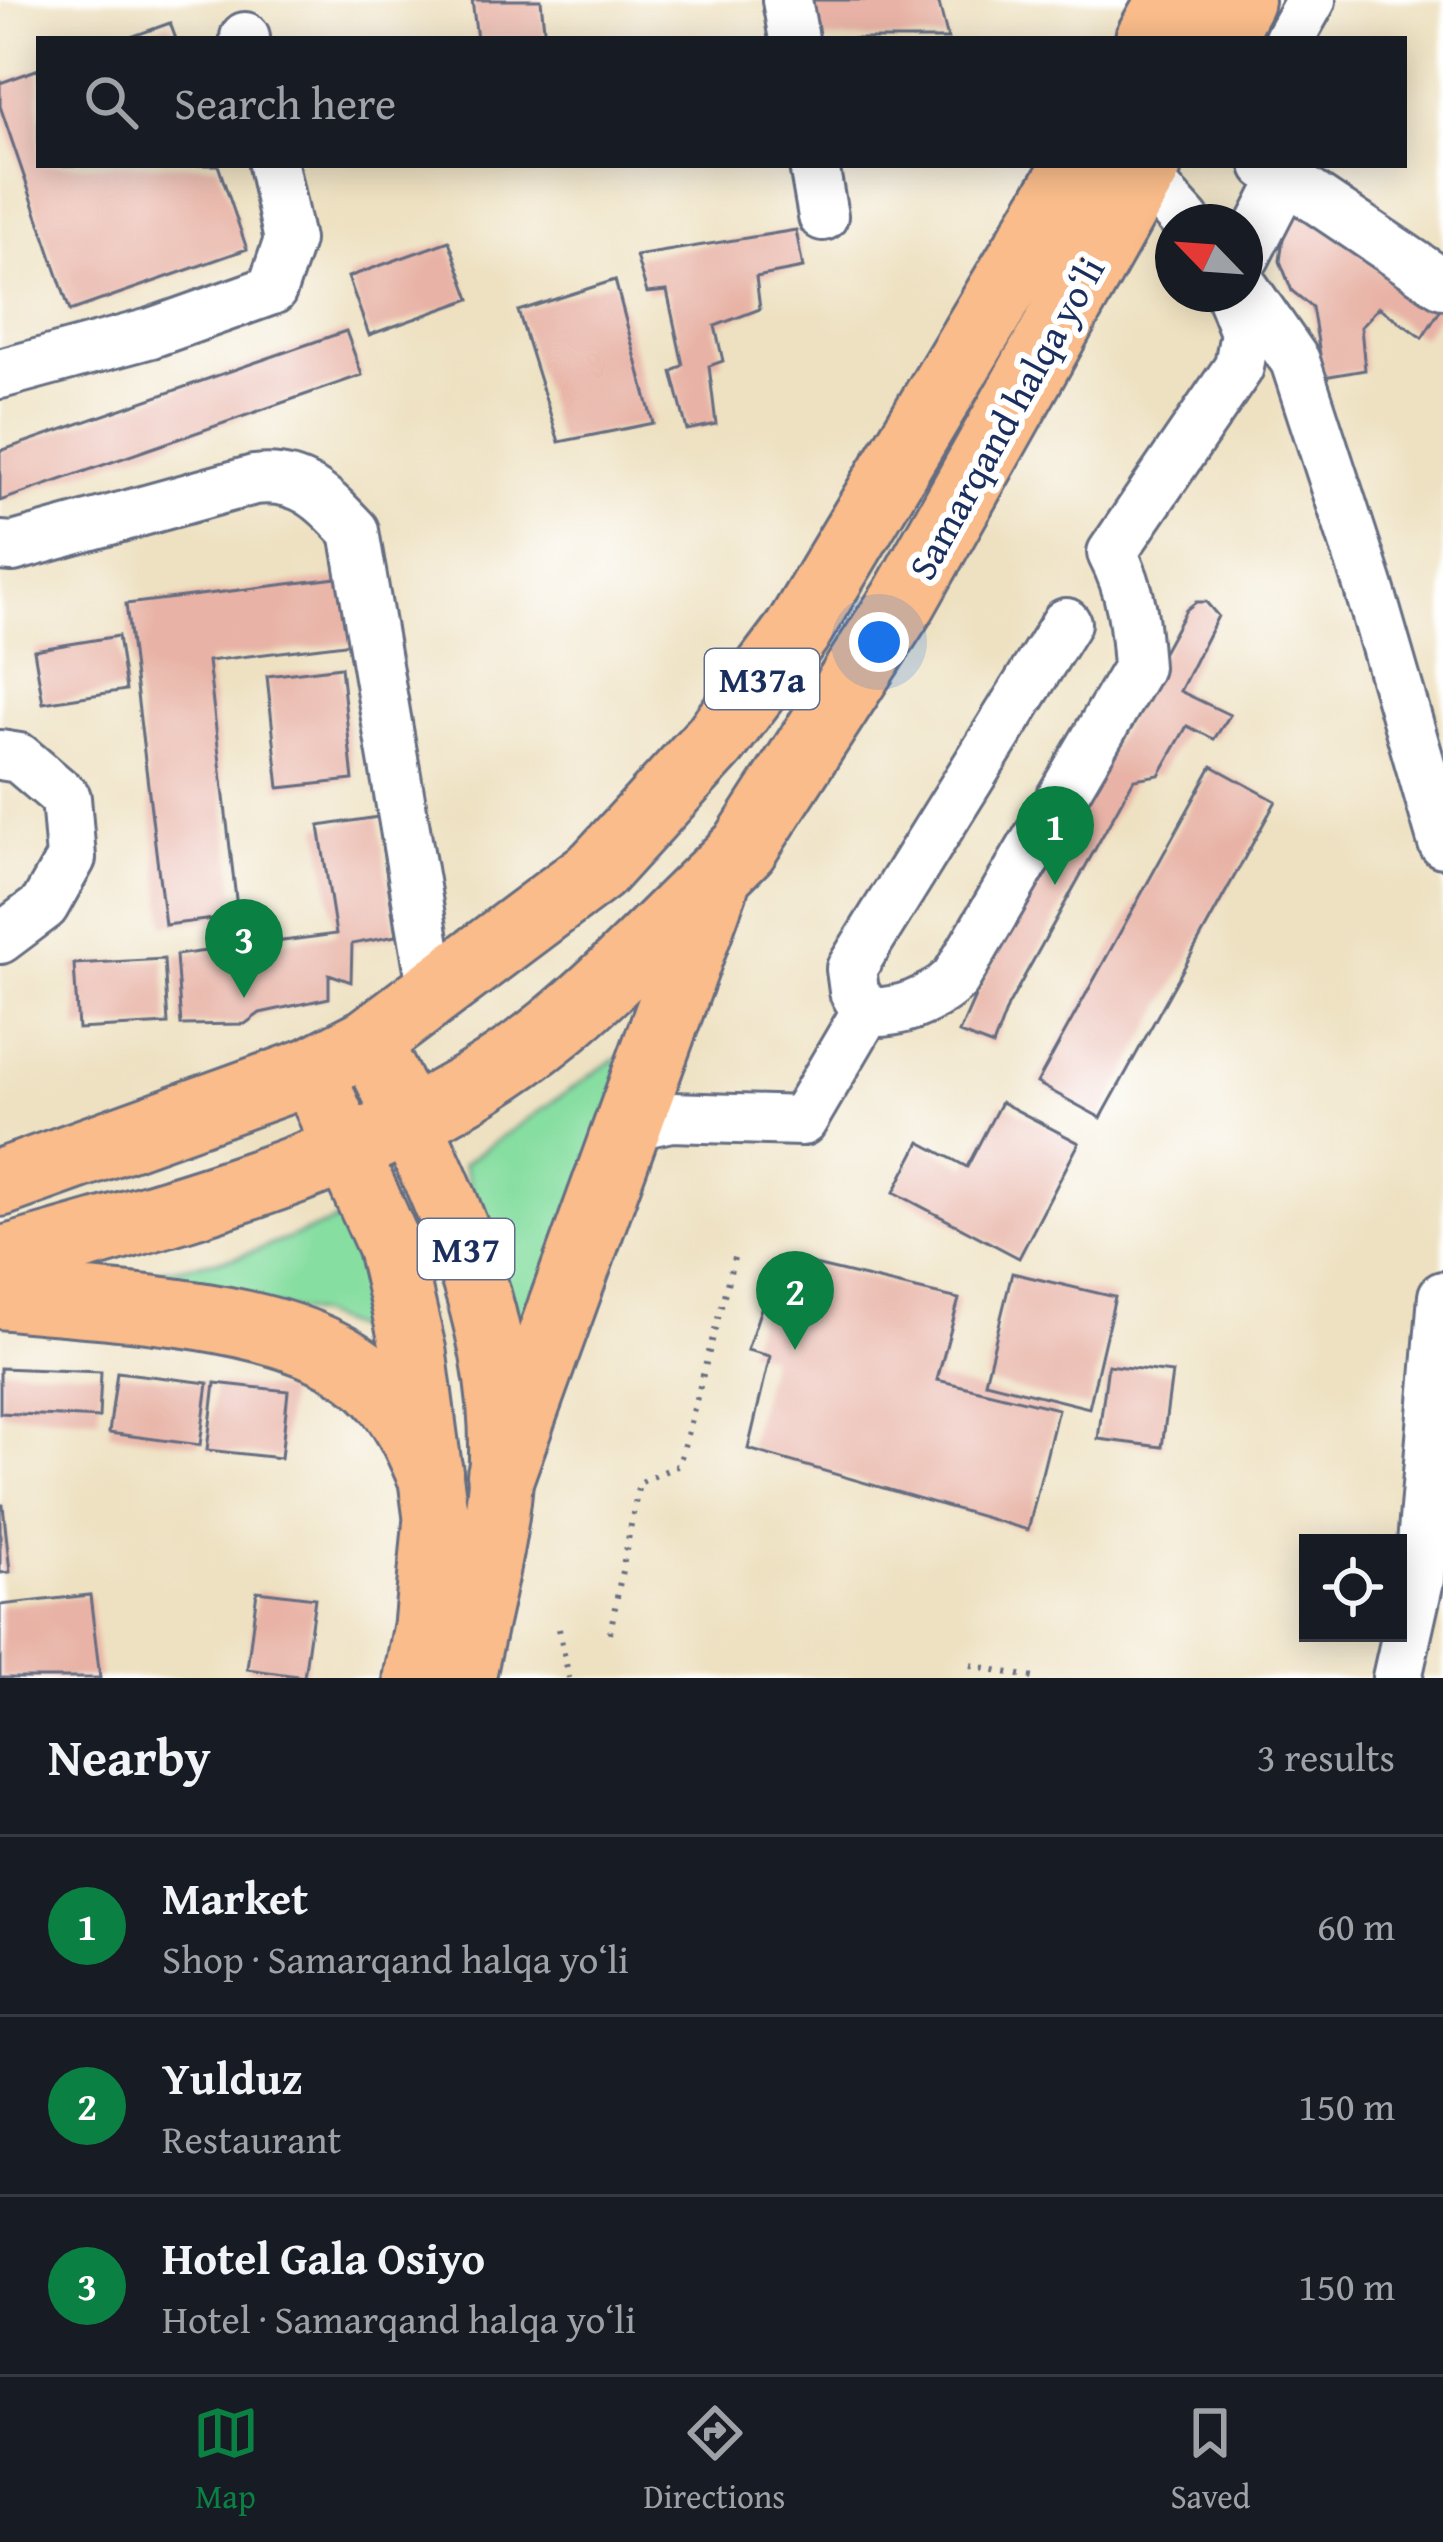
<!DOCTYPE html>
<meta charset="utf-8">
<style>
:root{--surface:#171b24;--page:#242831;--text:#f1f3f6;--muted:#9ea1a6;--line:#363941;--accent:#0b8043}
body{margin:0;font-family:"Gentium Book Plus",serif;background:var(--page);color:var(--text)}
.controls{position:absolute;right:36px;bottom:36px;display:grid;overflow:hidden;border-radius:0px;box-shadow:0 6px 30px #0003}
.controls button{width:108px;height:108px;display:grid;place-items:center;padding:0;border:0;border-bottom:3px solid var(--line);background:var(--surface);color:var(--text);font:60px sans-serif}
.compass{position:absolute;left:1155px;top:204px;width:108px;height:108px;border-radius:50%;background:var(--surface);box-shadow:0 6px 30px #0003;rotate:295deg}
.you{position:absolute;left:879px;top:642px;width:42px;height:42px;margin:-30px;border:9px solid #fff;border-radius:50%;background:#1a73e8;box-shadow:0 0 0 18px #1a73e833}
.badge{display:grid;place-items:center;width:78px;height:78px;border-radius:50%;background:var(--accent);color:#fff;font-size:39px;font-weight:700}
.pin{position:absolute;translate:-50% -99px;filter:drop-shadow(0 3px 6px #0008)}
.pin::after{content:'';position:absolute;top:63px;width:42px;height:36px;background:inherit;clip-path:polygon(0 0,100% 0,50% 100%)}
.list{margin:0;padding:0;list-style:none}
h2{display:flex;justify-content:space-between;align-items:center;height:156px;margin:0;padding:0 48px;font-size:51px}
h2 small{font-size:39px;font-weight:400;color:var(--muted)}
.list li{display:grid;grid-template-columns:78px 1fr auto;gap:36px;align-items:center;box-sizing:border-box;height:180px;padding:0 48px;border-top:3px solid var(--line)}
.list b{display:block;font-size:45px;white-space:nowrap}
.list p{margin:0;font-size:39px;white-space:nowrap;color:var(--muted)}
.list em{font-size:39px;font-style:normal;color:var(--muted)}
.icon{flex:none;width:66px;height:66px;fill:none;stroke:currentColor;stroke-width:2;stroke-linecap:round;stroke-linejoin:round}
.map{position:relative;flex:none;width:1443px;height:1678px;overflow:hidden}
.search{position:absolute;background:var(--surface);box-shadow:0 6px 30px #0003;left:36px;right:36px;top:36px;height:132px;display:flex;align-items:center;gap:30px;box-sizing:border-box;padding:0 42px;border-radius:0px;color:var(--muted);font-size:45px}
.sheet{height:696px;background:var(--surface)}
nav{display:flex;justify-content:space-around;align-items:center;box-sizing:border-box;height:168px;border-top:3px solid var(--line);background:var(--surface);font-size:33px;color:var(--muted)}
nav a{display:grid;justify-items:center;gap:6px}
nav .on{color:var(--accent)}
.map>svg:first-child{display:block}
.green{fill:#87dea1;stroke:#518680;stroke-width:3}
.building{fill:#e8b3a6}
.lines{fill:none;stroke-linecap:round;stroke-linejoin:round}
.minor-casing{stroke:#656d81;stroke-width:54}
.major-casing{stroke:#656d81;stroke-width:69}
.highway-casing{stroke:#656d81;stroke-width:72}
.path{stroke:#656d81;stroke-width:6;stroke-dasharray:3 9;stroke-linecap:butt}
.minor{stroke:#fff;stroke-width:48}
.major{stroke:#f9bc8a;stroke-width:63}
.highway{stroke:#f9bc8a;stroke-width:66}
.labels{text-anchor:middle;stroke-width:12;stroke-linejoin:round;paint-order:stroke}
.shield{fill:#fff;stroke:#5f6d8e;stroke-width:3}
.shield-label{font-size:36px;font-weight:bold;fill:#1b2f5e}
.street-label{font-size:39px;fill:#1b2f5e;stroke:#fff}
</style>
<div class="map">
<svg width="1443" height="1678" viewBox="0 0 1443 1678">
<rect width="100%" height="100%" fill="#fff"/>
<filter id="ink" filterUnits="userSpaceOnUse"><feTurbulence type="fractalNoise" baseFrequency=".00833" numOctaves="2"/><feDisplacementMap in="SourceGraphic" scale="24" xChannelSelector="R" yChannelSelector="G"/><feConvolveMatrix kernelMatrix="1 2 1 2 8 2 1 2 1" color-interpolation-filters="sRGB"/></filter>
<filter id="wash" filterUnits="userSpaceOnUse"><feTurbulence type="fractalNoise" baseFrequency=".004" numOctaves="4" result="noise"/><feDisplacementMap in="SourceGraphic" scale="48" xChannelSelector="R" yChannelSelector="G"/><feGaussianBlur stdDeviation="2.7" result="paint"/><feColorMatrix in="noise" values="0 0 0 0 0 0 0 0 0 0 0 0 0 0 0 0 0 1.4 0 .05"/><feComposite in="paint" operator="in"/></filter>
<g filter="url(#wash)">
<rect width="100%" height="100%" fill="#eee1c1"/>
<path class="green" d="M642 1045 527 1336 511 1304 463 1164 604 1066Z
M349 1216 390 1343 317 1314 113 1279 238 1257Z"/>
<g id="blocks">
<path class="building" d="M472 0H541L545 39H477Z
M808 0H938L948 39H818Z
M170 23 176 39H128V38Z
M39 69V165H218L247 249 70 311 0 106V83Z
M1312 212 1441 309 1422 338 1379 307 1361 327 1365 370 1324 377 1312 307 1292 291 1280 261 1283 238 1294 215Z
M796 230 803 268 756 277 760 309 715 326 723 361 709 366 716 424 687 430 672 372 683 365 667 291 647 293 636 256Z
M449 241 470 299 369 335 348 277Z
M615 280 653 423 559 442 518 311Z
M346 331 362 375 0 501V451Z
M345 577 353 643 208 661 238 916 165 925 126 604Z
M1196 602H1206L1218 616 1180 691 1230 715 1214 739 1187 726 1159 775 1134 779 1008 1006 993 1046 959 1033 978 990 1186 610Z
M118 636 126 690 43 703 34 650Z
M341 667 353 780 279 788 267 676Z
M1212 766 1276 801 1101 1118 1037 1083Z
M378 817 396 936 352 944 351 982 329 974V998L260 1013 245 1024 181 1025 176 955 336 934 319 826Z
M164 959 168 1024 78 1029 74 964Z
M1001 1102 1079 1143 1019 1258 894 1192 920 1142 967 1167Z
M806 1263 959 1299 937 1380 1058 1409 1028 1530 748 1449 770 1356 747 1350 771 1279Z
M1012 1273 1115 1297 1089 1408 985 1382Z
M1108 1365 1172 1373 1162 1447 1098 1439Z
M0 1368 101 1372 99 1418 0 1413Z
M117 1372 208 1383 200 1445 109 1433Z
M215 1383 288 1391 281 1458 207 1450Z
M0 1505H3L10 1572 0 1573Z
M257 1591 315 1598 304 1677 247 1669Z
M90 1595 100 1678H0V1605Z"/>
</g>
</g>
<g filter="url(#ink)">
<use href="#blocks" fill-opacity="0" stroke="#656d81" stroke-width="3"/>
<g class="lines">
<g class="minor-casing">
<path id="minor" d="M787 0 794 39
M245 37V39
M1289 39 1311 0
M814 165 823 216
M1266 165 1443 284
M1143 174 1186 222
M1245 257 1285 179
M1245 289 1295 361 1369 588 1443 843
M0 374 151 333 272 290 289 240 273 165
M0 546 13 547 254 480C301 474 324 499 354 531L433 992
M0 755 19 758 66 798 71 858 44 906 0 939
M866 1012 854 991 851 969 1066 623
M630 1126 671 1117 802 1121 866 1012C901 1014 929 1002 955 979L1138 667C1135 624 1132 591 1112 553L1239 367 1245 332 1230 294
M1397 1678 1419 1580 1443 1296"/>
</g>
<g class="major-casing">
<path id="major" d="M369 1041C437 1177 509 1315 501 1472 498 1534 476 1616 463 1678
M311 1071 389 1245 414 1352 436 1518 426 1626 416 1678"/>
</g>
<g class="highway-casing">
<path id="highway" d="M1149 39 1171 0
M1219 39 1240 0
M0 1183 311 1071 369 1041 597 870 715 741 797 632 1077 165
M0 1261C187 1207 400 1155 554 1029 612 982 665 924 720 872L744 848 904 600 1148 165
M0 1295C106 1308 306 1307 382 1391 404 1415 416 1441 429 1471
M501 1474 715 885"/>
</g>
<path class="path" d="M559 1629 569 1678
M610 1633 639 1483 679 1465 735 1254
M971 1665 1034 1678"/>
<use href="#minor" class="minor"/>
<use href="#major" class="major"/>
<use href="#highway" class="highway"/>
</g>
</g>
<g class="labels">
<g class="shield">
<rect x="705" y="649" width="114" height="60" rx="9"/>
<rect x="418" y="1219" width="96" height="60" rx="9"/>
</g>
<g class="shield-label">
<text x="762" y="692">M37a</text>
<text x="466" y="1262">M37</text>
</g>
<g class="street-label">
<text transform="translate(1006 418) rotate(-61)" y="14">Samarqand halqa yoʻli</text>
</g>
</g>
</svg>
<div class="controls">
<button><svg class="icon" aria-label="locate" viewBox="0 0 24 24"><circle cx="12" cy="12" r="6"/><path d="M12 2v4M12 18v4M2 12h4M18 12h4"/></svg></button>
</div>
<svg class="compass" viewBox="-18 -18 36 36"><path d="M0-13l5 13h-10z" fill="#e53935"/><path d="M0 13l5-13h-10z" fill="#9ea1a6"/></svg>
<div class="you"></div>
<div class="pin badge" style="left:1055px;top:885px">1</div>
<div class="pin badge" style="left:795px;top:1350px">2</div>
<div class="pin badge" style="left:244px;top:998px">3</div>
<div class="search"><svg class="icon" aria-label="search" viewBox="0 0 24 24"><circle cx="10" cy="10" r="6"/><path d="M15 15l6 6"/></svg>Search here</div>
</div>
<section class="sheet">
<h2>Nearby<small>3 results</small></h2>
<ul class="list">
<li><span class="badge">1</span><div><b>Market</b><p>Shop · Samarqand halqa yoʻli</p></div><em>60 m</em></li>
<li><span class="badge">2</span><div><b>Yulduz</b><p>Restaurant</p></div><em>150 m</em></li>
<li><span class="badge">3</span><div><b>Hotel Gala Osiyo</b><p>Hotel · Samarqand halqa yoʻli</p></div><em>150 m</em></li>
</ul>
</section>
<nav>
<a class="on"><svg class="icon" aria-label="map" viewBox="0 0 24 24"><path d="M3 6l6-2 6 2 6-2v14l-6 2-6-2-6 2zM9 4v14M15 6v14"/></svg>Map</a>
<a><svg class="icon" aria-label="directions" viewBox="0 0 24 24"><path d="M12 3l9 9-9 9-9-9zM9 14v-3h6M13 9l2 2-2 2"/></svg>Directions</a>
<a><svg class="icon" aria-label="saved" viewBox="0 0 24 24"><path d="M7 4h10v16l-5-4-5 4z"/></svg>Saved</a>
</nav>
